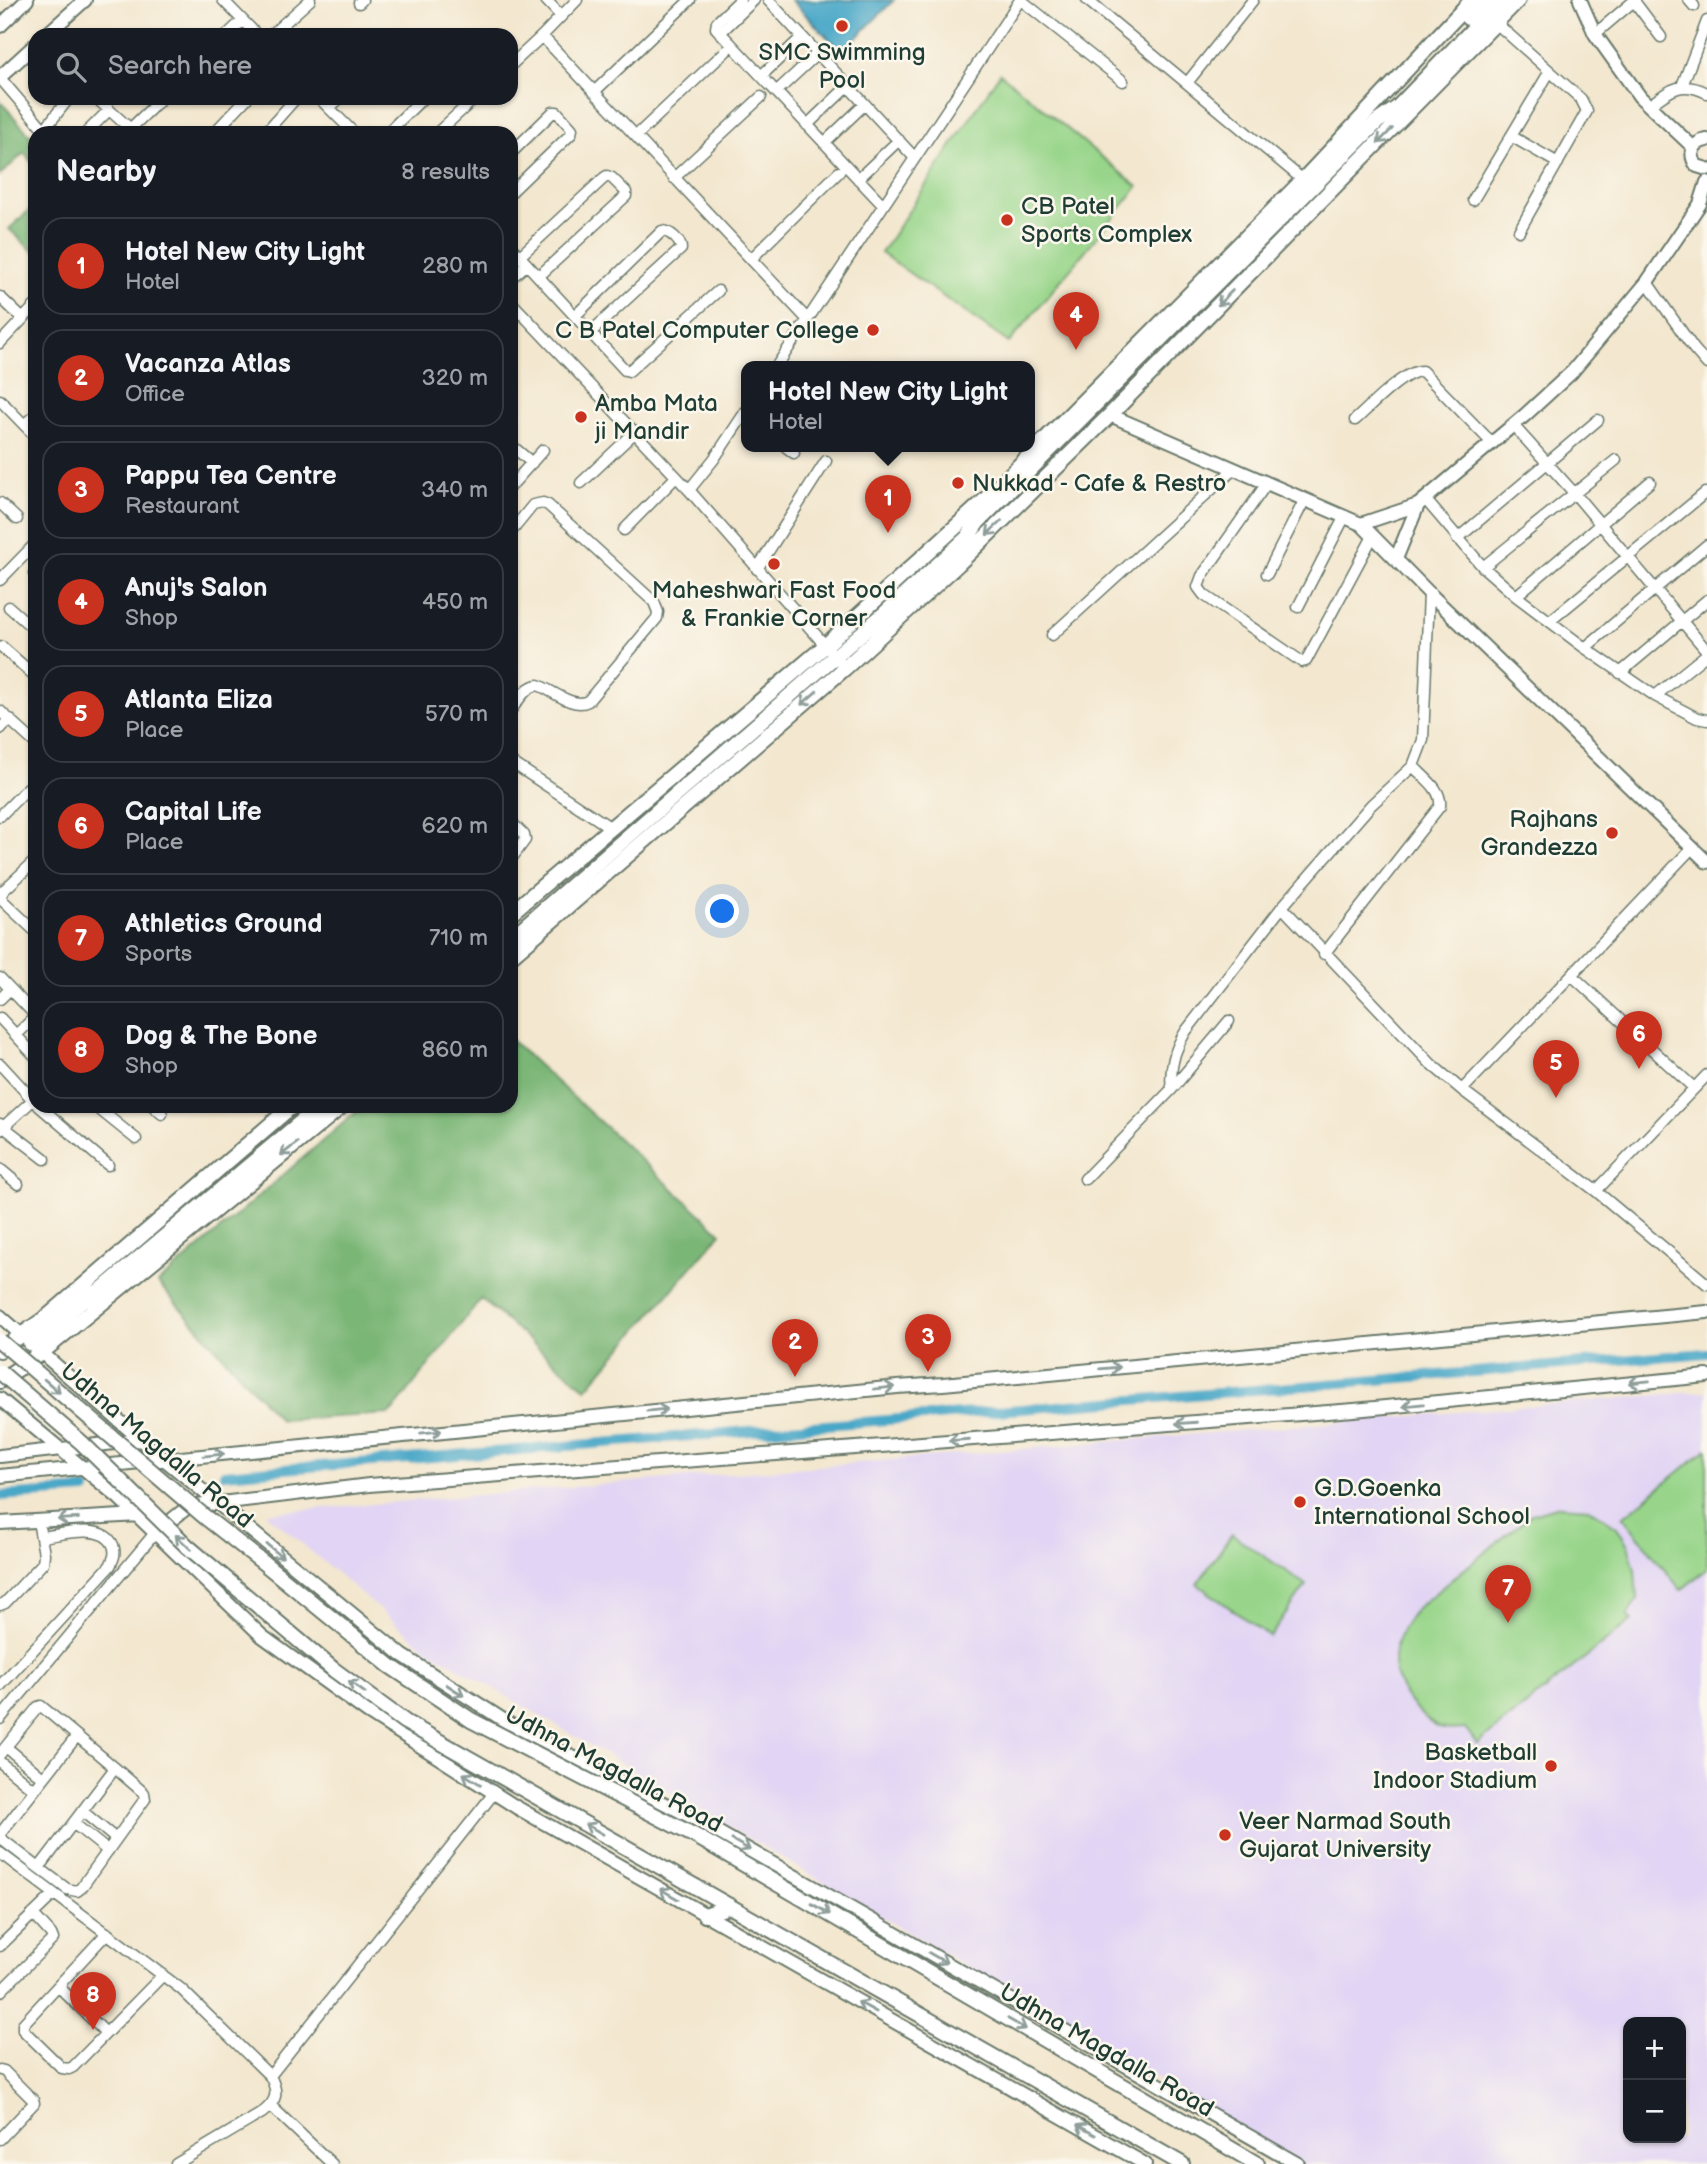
<!DOCTYPE html>
<meta charset="utf-8">
<style>
:root{--surface:#171b24;--page:#20242c;--text:#f1f3f6;--muted:#9ea1a6;--line:#363941;--accent:#c8321e}
body{margin:0;font-family:"Balsamiq Sans",sans-serif;background:var(--page);color:var(--text)}
.controls{position:absolute;right:21px;bottom:21px;display:grid;overflow:hidden;border-radius:14px;box-shadow:0 2px 5px #0004}
.controls button{width:63px;height:63px;display:grid;place-items:center;padding:0;border:0;border-bottom:2px solid var(--line);background:var(--surface);color:var(--text);font:35px sans-serif}
.you{position:absolute;left:723px;top:912px;width:24px;height:24px;margin:-18px;border:5px solid #fff;border-radius:50%;background:#1a73e8;box-shadow:0 0 0 10px #1a73e833}
.badge{display:grid;place-items:center;width:46px;height:46px;border-radius:50%;background:var(--accent);color:#fff;font-size:23px;font-weight:700}
.pin{position:absolute;translate:-50% -58px;filter:drop-shadow(0 2px 4px #0008)}
.pin::after{content:'';position:absolute;top:37px;width:24px;height:21px;background:inherit;clip-path:polygon(0 0,100% 0,50% 100%)}
.popup{position:absolute;left:741px;top:361px;width:294px;height:91px;box-sizing:border-box;display:grid;place-content:center;border-radius:14px;background:var(--surface);filter:drop-shadow(0 2px 5px #0005);font-size:23px;white-space:nowrap;color:var(--muted)}
.popup b{font-size:26px;color:var(--text)}
.popup::after{content:'';position:absolute;left:50%;top:100%;margin-left:-14px;border:14px solid transparent;border-top-color:var(--surface)}
.list{margin:0;padding:0;list-style:none}
h2{display:flex;justify-content:space-between;align-items:center;height:91px;margin:0;padding:0 28px;font-size:30px}
h2 small{font-size:23px;font-weight:400;color:var(--muted)}
.list li{display:grid;grid-template-columns:46px 1fr auto;gap:21px;align-items:center;box-sizing:border-box;height:98px;margin:0 14px 14px;padding:0 14px;border:2px solid var(--line);border-radius:21px}
.list b{display:block;font-size:26px;white-space:nowrap}
.list p{margin:0;font-size:23px;white-space:nowrap;color:var(--muted)}
.list em{font-size:23px;font-style:normal;color:var(--muted)}
.icon{flex:none;width:38px;height:38px;fill:none;stroke:currentColor;stroke-width:2;stroke-linecap:round;stroke-linejoin:round}
.map{position:relative;flex:none;width:1707px;height:2164px;overflow:hidden}
.search{position:absolute;background:var(--surface);box-shadow:0 2px 5px #0004;left:28px;top:28px;width:490px;height:77px;display:flex;align-items:center;gap:18px;box-sizing:border-box;padding:0 24px;border-radius:21px;color:var(--muted);font-size:26px}
.panel{position:absolute;background:var(--surface);box-shadow:0 2px 5px #0004;left:28px;top:126px;width:490px;height:987px;border-radius:21px}
.map>svg:first-child{display:block}
.built{fill:#e1d4f4;fill-rule:evenodd}
.green{fill:#98d58a;stroke:#5c895f;stroke-width:2}
.forest{fill:#7ab676;stroke:#4c7a55;stroke-width:2}
.water{fill:#48a7c7;stroke:#34727e;stroke-width:2}
.lines{fill:none;stroke-linecap:round;stroke-linejoin:round}
.canal{stroke:#48a7c7;stroke-width:10}
.minor-casing{stroke:#69786a;stroke-width:13}
.tertiary-casing{stroke:#69786a;stroke-width:16}
.secondary-casing{stroke:#69786a;stroke-width:18}
.minor{stroke:#fff;stroke-width:10}
.tertiary{stroke:#fff;stroke-width:12}
.secondary{stroke:#fff;stroke-width:14}
.secondary-bridge-casing{stroke:#69786a;stroke-width:18;stroke-linecap:butt}
.secondary-bridge{stroke:#fff;stroke-width:14}
.oneway{stroke:#8f9e9a}
.poi-dot{fill:#c8321e;stroke:#fbf7ec;stroke-width:2.5}
.labels{text-anchor:middle;stroke-width:5;stroke-linejoin:round;paint-order:stroke}
.poi-label{font-size:24px;fill:#1f3d34;stroke:#fbf7ec;text-anchor:start}
.street-label{font-size:24px;fill:#1f3d34;stroke:#fbf7ec}
</style>
<div class="map">
<svg width="1707" height="2164" viewBox="0 0 1707 2164">
<rect width="100%" height="100%" fill="#fbf7ec"/>
<filter id="ink" filterUnits="userSpaceOnUse"><feTurbulence type="fractalNoise" baseFrequency=".0143" numOctaves="2"/><feDisplacementMap in="SourceGraphic" scale="14" xChannelSelector="R" yChannelSelector="G"/><feConvolveMatrix kernelMatrix="1 2 1 2 8 2 1 2 1" color-interpolation-filters="sRGB"/></filter>
<filter id="wash" filterUnits="userSpaceOnUse"><feTurbulence type="fractalNoise" baseFrequency=".00686" numOctaves="4" result="noise"/><feDisplacementMap in="SourceGraphic" scale="28" xChannelSelector="R" yChannelSelector="G"/><feGaussianBlur stdDeviation="1.57" result="paint"/><feColorMatrix in="noise" values="0 0 0 0 0 0 0 0 0 0 0 0 0 0 0 0 0 1.4 0 .05"/><feComposite in="paint" operator="in"/></filter>
<g filter="url(#wash)">
<rect width="100%" height="100%" fill="#f3e7cf"/>
<path class="built" d="M1707 1391V2164H1302L425 1648 266 1513ZM1628 2022H1681V2138H1628Z"/>
<path class="green" d="M1000 73 1138 187 1009 343 881 253Z
M1707 1449V1569L1681 1590 1623 1517Z
M1559 1506 1589 1508 1617 1527 1628 1545 1635 1570 1637 1599 1627 1616 1632 1620 1477 1744 1466 1729C1459 1729 1450 1730 1444 1729 1433 1727 1424 1718 1417 1710 1385 1677 1388 1642 1417 1608L1532 1514Z
M1232 1534 1306 1585 1270 1637 1197 1584Z"/>
<path class="forest" d="M0 101 35 141V166L24 153 0 175Z
M35 205V253L9 229Z
M511 1040 721 1233 586 1389 481 1299 390 1414 280 1420 158 1283 363 1106H511Z"/>
<path class="water" d="M791 0H894L842 52Z"/>
<g class="lines">
<path class="canal" d="M224 1474 1707 1353
M0 1496 86 1490"/>
</g>
</g>
<g filter="url(#ink)">
<g class="lines">
<g class="minor-casing">
<path id="minor" d="M223 0 257 35
M546 0 561 16
M740 0 717 22 716 28 883 205
M768 0 914 157
M1021 0 1123 81
M1087 0 1303 180
M1689 0 1694 6
M1634 1 1661 37
M359 3 362 0
M1496 23 1581 99 1587 111 1519 231
M720 33 754 0
M1595 34 1635 0
M227 35 242 21
M271 35 310 0
M360 35 361 34
M542 36 807 319
M511 65 542 36 577 0
M761 76 802 37
M0 78 47 133
M1187 83 1253 0
M1682 86 1707 21
M594 92 690 0
M776 92 818 53
M96 98 135 133
M319 98 354 133
M1649 106C1670 90 1680 80 1707 93
M329 108 340 98
M807 125 848 86
M130 129 162 98
M44 130 69 98
M86 133 109 110
M214 133 247 98
M265 133 296 98
M387 133 422 99
M437 133 475 98
M636 136 726 51
M1511 136 1558 163
M824 143 865 104
M511 153 553 112H557L572 129 571 134 511 192
M674 178 761 97
M858 179 899 140
M1473 200 1550 71
M511 247 625 370 629 371 718 291
M520 256 604 178 607 176 612 178 626 192V196L539 276
M751 259 839 172
M511 278 527 264
M1647 282 1694 349 1707 364
M0 297 23 319
M511 302 689 490 845 668
M576 315 662 231C670 231 681 241 681 249L591 332
M0 343 35 306
M776 367 1020 0
M0 400 35 436
M1355 420C1370 407 1403 371 1422 371L1492 443
M24 425 35 415
M1513 425 1575 494 1707 651
M511 445 532 463
M786 447 794 453
M581 483 634 433
M1267 483 1202 576 1198 587 1204 595 1302 662 1306 661 1373 536
M511 486 543 450
M689 490 714 459 746 411
M1425 499 1483 567 1516 596 1585 648 1655 696 1697 718 1707 720
M0 503 17 519
M624 530 676 477
M511 532 533 505 543 503 548 505 654 602 658 612 657 618 588 701C573 709 552 690 538 685 526 686 518 701 511 710
M1457 539 1598 420
M1483 567 1616 460
M757 569 826 461
M34 574 35 575
M1267 574 1305 499
M0 580 35 544
M1516 596 1650 482
M9 607 35 630
M1298 607 1345 516
M1550 621 1705 493
M1052 635 1234 469
M2 647 35 676
M1585 648 1707 545
M1620 673 1707 600
M1655 696 1707 654
M0 711 35 743
M0 729 10 719
M511 762 611 828
M0 816 35 781
M511 822 524 835 525 840 511 859
M35 861 3 891 1 896 3 901 35 931
M1282 907 1431 1064 1462 1090 1596 1191 1707 1284
M1324 954 1440 806C1442 789 1424 778 1413 766
M0 978 35 1015
M1577 980 1694 1088
M0 999 10 989
M0 1018 35 1056
M16 1035 35 1017
M0 1064 35 1102
M1172 1089C1169 1069 1175 1048 1186 1031L1282 907 1371 805 1413 766 1423 740 1429 593
M1462 1090 1692 848
M39 1106 108 1165
M95 1106 136 1139
M153 1106 162 1114
M0 1124 45 1159
M0 1130 35 1098
M0 1169 18 1184
M1085 1179 1172 1089 1229 1021
M1596 1191 1707 1075
M0 1605 5 1603 43 1563 44 1554 38 1521
M0 1686 110 1566C114 1558 116 1553 113 1545 103 1522 61 1535 41 1537
M0 1719 155 1533
M6 1747 43 1778
M0 1754 38 1707 41 1706 77 1736
M0 1762 34 1790
M82 1811 116 1839
M73 1823 108 1851
M0 1834 77 1736 115 1768 39 1868 0 1838
M0 1853 181 1989 270 2076C279 2093 277 2101 262 2113L176 2164
M39 1868 67 1889 77 1891 81 1888 145 1799 144 1793 115 1768
M107 1933 23 2024V2030L62 2068 69 2069 73 2067 163 1975
M0 1946 54 1894
M58 1986 106 2033
M0 1992 53 1939 51 1934 33 1914
M0 2070 4 2071 33 2100 34 2103 0 2139
M270 2076 494 1793
M271 2106 332 2164"/>
</g>
<g class="tertiary-casing">
<path id="tertiary" d="M1580 0 1595 34 1640 97 1694 148
M0 26 27 0
M46 35 85 0
M0 77 35 45
M1707 140C1693 142 1688 154 1697 166L1707 169
M1110 415 1361 524 1418 505 1524 416 1572 372 1647 282 1700 204 1707 182
M1361 524 1429 593 1707 862
M1396 559 1418 505
M0 1316 141 1440 402 1655 519 1730 693 1818 1298 2164
M0 1399 119 1498 262 1636 367 1712 516 1807 1145 2164
M0 1456 141 1440
M0 1476 897 1387 943 1384 1707 1312
M0 1523 139 1515
M155 1533 188 1507 369 1485 1354 1410 1707 1376"/>
</g>
<g class="secondary-casing">
<path id="secondary" d="M1468 18 1485 0
M511 913 825 646 982 503 1303 180 1472 0
M511 938 885 613 967 538 978 522 1377 122 1397 108 1501 0
M511 956 845 668 958 564 1110 415 1518 0
M31 1344 82 1301 101 1290 320 1106
M0 1350 47 1317 292 1106
M0 1381 41 1353 342 1106
M699 1838 1257 2164
M696 1887 1182 2164
M705 1915 730 1906"/>
</g>
<use href="#minor" class="minor"/>
<use href="#tertiary" class="tertiary"/>
<use href="#secondary" class="secondary"/>
<g class="secondary-bridge-casing">
<path id="secondary-bridge" d="M0 1341 205 1517 265 1564 390 1666 471 1720 699 1838
M0 1372 82 1443 187 1546 334 1670 405 1722 696 1887"/>
</g>
<use href="#secondary-bridge" class="secondary-bridge"/>
</g>
<defs><path id="oneway-shaft" d="M-6 0H5M1.5-3L5.5 0L1.5 3" fill="none" stroke-width="1.6" stroke-linecap="round" stroke-linejoin="round" transform="scale(1.75)"/></defs>
<g class="oneway">
<use href="#oneway-shaft" transform="translate(1385 136) rotate(135)"/>
<use href="#oneway-shaft" transform="translate(1225 298) rotate(135)"/>
<use href="#oneway-shaft" transform="translate(994 528) rotate(136)"/>
<use href="#oneway-shaft" transform="translate(809 698) rotate(139)"/>
<use href="#oneway-shaft" transform="translate(289 1149) rotate(142)"/>
<use href="#oneway-shaft" transform="translate(1110 1368) rotate(-5)"/>
<use href="#oneway-shaft" transform="translate(1639 1382) rotate(174)"/>
<use href="#oneway-shaft" transform="translate(52 1386) rotate(41)"/>
<use href="#oneway-shaft" transform="translate(884 1388) rotate(-6)"/>
<use href="#oneway-shaft" transform="translate(1413 1405) rotate(174)"/>
<use href="#oneway-shaft" transform="translate(657 1410) rotate(-6)"/>
<use href="#oneway-shaft" transform="translate(1186 1423) rotate(176)"/>
<use href="#oneway-shaft" transform="translate(431 1432) rotate(-6)"/>
<use href="#oneway-shaft" transform="translate(959 1440) rotate(176)"/>
<use href="#oneway-shaft" transform="translate(214 1455) rotate(-6)"/>
<use href="#oneway-shaft" transform="translate(68 1519) rotate(177)"/>
<use href="#oneway-shaft" transform="translate(183 1542) rotate(-136)"/>
<use href="#oneway-shaft" transform="translate(275 1551) rotate(39)"/>
<use href="#oneway-shaft" transform="translate(357 1687) rotate(-144)"/>
<use href="#oneway-shaft" transform="translate(455 1690) rotate(33)"/>
<use href="#oneway-shaft" transform="translate(472 1779) rotate(-148)"/>
<use href="#oneway-shaft" transform="translate(594 1829) rotate(-150)"/>
<use href="#oneway-shaft" transform="translate(741 1845) rotate(30)"/>
<use href="#oneway-shaft" transform="translate(669 1894) rotate(-150)"/>
<use href="#oneway-shaft" transform="translate(821 1909) rotate(30)"/>
<use href="#oneway-shaft" transform="translate(938 1958) rotate(30)"/>
<use href="#oneway-shaft" transform="translate(867 2007) rotate(-151)"/>
<use href="#oneway-shaft" transform="translate(1017 2024) rotate(30)"/>
<use href="#oneway-shaft" transform="translate(1086 2130) rotate(-151)"/>
</g>
</g>
<g class="poi-dot">
<circle cx="842" cy="26" r="7"/>
<circle cx="1007" cy="220" r="7"/>
<circle cx="873" cy="330" r="7"/>
<circle cx="581" cy="417" r="7"/>
<circle cx="958" cy="483" r="7"/>
<circle cx="774" cy="564" r="7"/>
<circle cx="1612" cy="833" r="7"/>
<circle cx="1300" cy="1502" r="7"/>
<circle cx="1551" cy="1766" r="7"/>
<circle cx="1225" cy="1835" r="7"/>
</g>
<g class="labels">
<g class="poi-label">
<text x="842" y="60" text-anchor="middle">SMC Swimming<tspan x="842" dy="28">Pool</tspan></text>
<text x="1021" y="214">CB Patel<tspan x="1021" dy="28">Sports Complex</tspan></text>
<text x="859" y="338" text-anchor="end">C B Patel Computer College</text>
<text x="595" y="411">Amba Mata<tspan x="595" dy="28">ji Mandir</tspan></text>
<text x="972" y="491">Nukkad - Cafe &amp; Restro</text>
<text x="774" y="598" text-anchor="middle">Maheshwari Fast Food<tspan x="774" dy="28">&amp; Frankie Corner</tspan></text>
<text x="1598" y="827" text-anchor="end">Rajhans<tspan x="1598" dy="28">Grandezza</tspan></text>
<text x="1314" y="1496">G.D.Goenka<tspan x="1314" dy="28">International School</tspan></text>
<text x="1537" y="1760" text-anchor="end">Basketball<tspan x="1537" dy="28">Indoor Stadium</tspan></text>
<text x="1239" y="1829">Veer Narmad South<tspan x="1239" dy="28">Gujarat University</tspan></text>
</g>
<g class="street-label">
<text transform="translate(157 1445) rotate(40)" y="8">Udhna Magdalla Road</text>
<text transform="translate(614 1769) rotate(28)" y="8">Udhna Magdalla Road</text>
<text transform="translate(1107 2050) rotate(30)" y="8">Udhna Magdalla Road</text>
</g>
</g>
</svg>
<div class="controls">
<button>+</button>
<button>−</button>
</div>
<div class="you"></div>
<div class="pin badge" style="left:888px;top:533px">1</div>
<div class="popup"><b>Hotel New City Light</b>Hotel</div>
<div class="pin badge" style="left:795px;top:1377px">2</div>
<div class="pin badge" style="left:928px;top:1372px">3</div>
<div class="pin badge" style="left:1076px;top:350px">4</div>
<div class="pin badge" style="left:1556px;top:1098px">5</div>
<div class="pin badge" style="left:1639px;top:1069px">6</div>
<div class="pin badge" style="left:1508px;top:1623px">7</div>
<div class="pin badge" style="left:93px;top:2030px">8</div>
<div class="search"><svg class="icon" aria-label="search" viewBox="0 0 24 24"><circle cx="10" cy="10" r="6"/><path d="M15 15l6 6"/></svg>Search here</div>
<section class="panel">
<h2>Nearby<small>8 results</small></h2>
<ul class="list">
<li><span class="badge">1</span><div><b>Hotel New City Light</b><p>Hotel</p></div><em>280 m</em></li>
<li><span class="badge">2</span><div><b>Vacanza Atlas</b><p>Office</p></div><em>320 m</em></li>
<li><span class="badge">3</span><div><b>Pappu Tea Centre</b><p>Restaurant</p></div><em>340 m</em></li>
<li><span class="badge">4</span><div><b>Anuj's Salon</b><p>Shop</p></div><em>450 m</em></li>
<li><span class="badge">5</span><div><b>Atlanta Eliza</b><p>Place</p></div><em>570 m</em></li>
<li><span class="badge">6</span><div><b>Capital Life</b><p>Place</p></div><em>620 m</em></li>
<li><span class="badge">7</span><div><b>Athletics Ground</b><p>Sports</p></div><em>710 m</em></li>
<li><span class="badge">8</span><div><b>Dog &amp; The Bone</b><p>Shop</p></div><em>860 m</em></li>
</ul>
</section>
</div>
